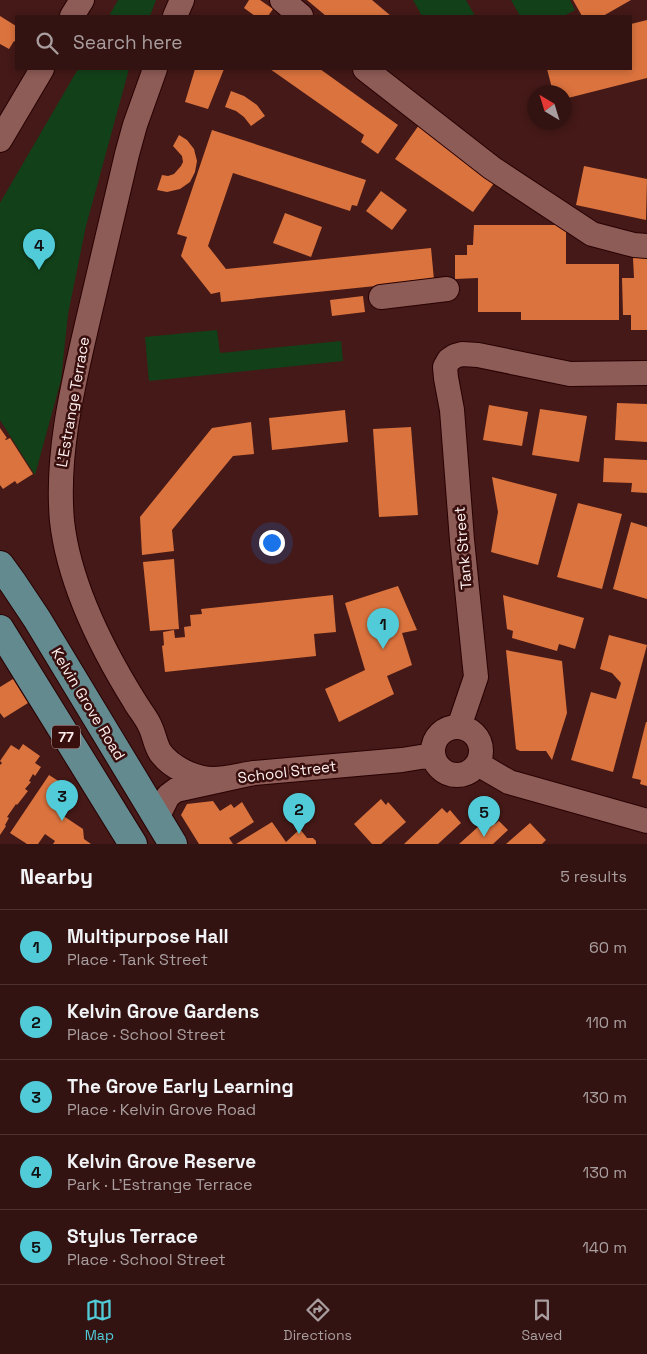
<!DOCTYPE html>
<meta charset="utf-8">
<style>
:root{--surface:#331311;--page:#3b1c1a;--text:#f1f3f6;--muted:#a99e9f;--line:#4e3231;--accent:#52cbd9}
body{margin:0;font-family:"Space Grotesk",sans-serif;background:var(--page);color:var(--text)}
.compass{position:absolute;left:527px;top:85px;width:45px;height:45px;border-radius:50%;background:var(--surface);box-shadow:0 2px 8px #0003;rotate:322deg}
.you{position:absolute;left:271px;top:542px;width:18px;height:18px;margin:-12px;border:4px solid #fff;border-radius:50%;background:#1a73e8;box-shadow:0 0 0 8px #1a73e833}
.badge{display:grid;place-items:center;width:32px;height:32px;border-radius:50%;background:var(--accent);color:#111;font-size:16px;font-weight:700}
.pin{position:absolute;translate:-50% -41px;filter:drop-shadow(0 1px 2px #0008)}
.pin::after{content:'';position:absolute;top:26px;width:18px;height:15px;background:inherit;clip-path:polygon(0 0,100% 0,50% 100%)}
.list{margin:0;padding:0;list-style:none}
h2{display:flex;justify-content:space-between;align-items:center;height:65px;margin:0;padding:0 20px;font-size:21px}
h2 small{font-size:16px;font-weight:400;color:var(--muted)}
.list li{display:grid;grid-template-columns:32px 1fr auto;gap:15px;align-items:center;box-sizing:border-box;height:75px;padding:0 20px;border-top:1px solid var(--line)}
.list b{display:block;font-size:19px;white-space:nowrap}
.list p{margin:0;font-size:16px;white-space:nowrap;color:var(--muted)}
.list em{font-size:16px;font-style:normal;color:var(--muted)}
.icon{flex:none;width:28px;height:28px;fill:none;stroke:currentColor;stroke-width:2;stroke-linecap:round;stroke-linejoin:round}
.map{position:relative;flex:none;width:647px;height:844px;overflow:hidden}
.search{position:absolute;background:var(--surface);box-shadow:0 2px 8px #0003;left:15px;right:15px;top:15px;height:55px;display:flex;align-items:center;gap:12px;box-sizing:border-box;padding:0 18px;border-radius:0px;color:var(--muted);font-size:19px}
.sheet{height:440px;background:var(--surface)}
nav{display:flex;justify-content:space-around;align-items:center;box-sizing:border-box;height:70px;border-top:1px solid var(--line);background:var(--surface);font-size:14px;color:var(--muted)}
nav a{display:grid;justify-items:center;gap:2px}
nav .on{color:var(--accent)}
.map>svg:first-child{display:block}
.green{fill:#124119}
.building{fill:#db733e}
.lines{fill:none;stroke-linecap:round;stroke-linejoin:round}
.minor-casing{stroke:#280203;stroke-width:26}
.major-casing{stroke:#280203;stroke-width:30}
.minor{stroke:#8e5c57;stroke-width:24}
.major{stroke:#628a8f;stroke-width:28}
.labels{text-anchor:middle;stroke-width:5;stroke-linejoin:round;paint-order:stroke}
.shield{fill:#390f0e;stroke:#c2acac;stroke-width:1}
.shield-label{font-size:14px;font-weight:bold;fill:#fdf0ef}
.street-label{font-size:15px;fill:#fdf0ef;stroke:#390f0e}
</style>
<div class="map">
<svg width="647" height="844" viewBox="0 0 647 844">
<rect width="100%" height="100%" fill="#441917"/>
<path class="green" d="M118 0H156L150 16H109Z
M413 0H466L475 16H422Z
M511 0H570L575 10 564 16H520Z
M78 69H129L86 226 68 314 61 380 35 475 0 420V203Z
M217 330 220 353 341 341 343 361 149 381 145 337Z"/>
<path class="building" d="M249 0H260L273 9 268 16H255L244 8Z
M307 0H372L391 16H326Z
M573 0H631L603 16H582Z
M0 16 16 26V42L14 41 9 49 0 44Z
M647 20V78L564 99V92H553L547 69H631V24Z
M195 69H224L208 109 185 102Z
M270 69H320L398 125 378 154 361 142 364 135Z
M231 91 244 96 257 105 265 116 251 126 244 117 236 111 225 107Z
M419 125 497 179 473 212 395 159Z
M212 130 366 180 357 206 352 205 350 211 233 173 208 246 226 269 431 248 434 280 221 302 220 292 211 294 181 256 187 237 177 234Z
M179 135 187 140 194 149 197 161 195 172 190 182 180 189 167 192 157 190 162 175 168 176 174 174 181 166 183 162 182 156 173 146Z
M584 166 647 179 646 220 576 205Z
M381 191 407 210 392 230 366 211Z
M285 213 322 227 311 257 273 243Z
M474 225H566V264H619V320H521V312H478V278L455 279V255H467V245H473Z
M647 257V330H631V315H623L622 278H634L633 258Z
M363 296 365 312 332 316 330 300Z
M617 403 647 404V442L615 440Z
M489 405 528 412 522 446 483 440Z
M540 409 587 416 579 462 532 455Z
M345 410 348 442 272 450 269 418Z
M251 422 254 454 233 456 172 530 174 551 142 555 140 517 212 428Z
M411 427 418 515 379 517 373 429Z
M0 428 7 438 5 439 6 440 10 438 33 474 17 484 15 481 3 489 0 485Z
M604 458 647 460V493L631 492 632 483 603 482Z
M492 477 557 494 538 565 491 552 498 512Z
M578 503 622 514 602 589 557 577Z
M631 522 647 527V599L613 589Z
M174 559 179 629 150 631 143 562Z
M398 586 417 630 402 633 412 665 387 676 394 694 339 722 325 689 365 670 345 603Z
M333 595 336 632 314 634 316 656 165 672 162 646 164 645 163 632 174 630 175 638 185 637 184 627 191 626 190 615 202 614 201 609Z
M503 595 584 618 575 649 559 644 557 651 512 638 513 631 507 629Z
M609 635 647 645 613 772 571 760 591 692 616 699 621 683 612 673 600 669Z
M506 650 562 661 567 713 552 760 546 751H520L516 749Z
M13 679 28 703 4 718 0 713V687Z
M646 722H647V786L640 784 641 780 632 778Z
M23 744 40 756 35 763 41 767 35 776 33 774 29 781 31 782 25 789 28 791 17 805 16 804 7 817 9 818 5 825 6 826 0 835V765L2 763 0 761 11 745 19 750Z
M49 775 74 791 59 813 83 829 84 839 91 844H53L55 841 45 834 38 844H27L10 833Z
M381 799 386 805 388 802 406 822 381 844H372L354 824Z
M213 801 220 811 231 804 234 808 242 802 254 822 229 838 233 844H199L181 815 187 804Z
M442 808 447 813 450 810 461 823 438 844H404Z
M489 817 495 824 499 821 508 830 493 844H459Z
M272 822 286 842 300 829 307 838H313L316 841V844H236Z
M530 823 546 840 542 844H506Z"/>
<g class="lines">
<g class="minor-casing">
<path id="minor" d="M282 0 301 16
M72 16 82 0
M175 16 182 0
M155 69 135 125 127 154C114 209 101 265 88 320 73 385 56 453 62 521 69 584 102 649 135 702 139 709 145 716 149 724 154 733 155 744 160 752 170 767 195 779 213 779 226 779 240 775 254 773
M365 69 492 168 592 234 634 245 647 246
M0 140 42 69
M381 297 447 289
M433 751a24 24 0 1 1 48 0a24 24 0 1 1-48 0Z
M459 727 476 677 462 540 452 410 446 378 445 367 449 360 455 356 462 354 478 355 570 374 647 373
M478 764 509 782 647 821
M157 818 168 796 176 790 254 773 402 760 433 755"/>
</g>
<g class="major-casing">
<path id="major" d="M0 565 13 583 37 619 173 844
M0 629 133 844"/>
</g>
<use href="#minor" class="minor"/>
<use href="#major" class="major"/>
</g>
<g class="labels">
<rect class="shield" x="52" y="725.5" width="28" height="23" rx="4"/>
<g class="shield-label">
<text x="66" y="742">77</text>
</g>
<g class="street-label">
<text transform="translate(73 402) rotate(-80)" y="5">L'Estrange Terrace</text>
<text transform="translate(463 548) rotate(-95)" y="5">Tank Street</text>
<text transform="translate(88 704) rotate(59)" y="5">Kelvin Grove Road</text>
<text transform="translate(287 772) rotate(-7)" y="5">School Street</text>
</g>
</g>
</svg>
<svg class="compass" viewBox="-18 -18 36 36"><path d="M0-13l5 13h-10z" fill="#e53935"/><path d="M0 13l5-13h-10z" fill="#a99e9f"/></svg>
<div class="you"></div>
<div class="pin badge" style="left:383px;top:649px">1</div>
<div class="pin badge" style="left:299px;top:834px">2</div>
<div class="pin badge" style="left:62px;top:821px">3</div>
<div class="pin badge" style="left:39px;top:270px">4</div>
<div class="pin badge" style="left:484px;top:837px">5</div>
<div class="search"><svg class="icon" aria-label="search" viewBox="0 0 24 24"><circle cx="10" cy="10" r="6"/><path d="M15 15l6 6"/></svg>Search here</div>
</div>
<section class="sheet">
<h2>Nearby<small>5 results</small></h2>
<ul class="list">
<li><span class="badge">1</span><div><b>Multipurpose Hall</b><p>Place · Tank Street</p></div><em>60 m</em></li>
<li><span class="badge">2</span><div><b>Kelvin Grove Gardens</b><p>Place · School Street</p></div><em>110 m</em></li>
<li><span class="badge">3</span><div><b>The Grove Early Learning</b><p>Place · Kelvin Grove Road</p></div><em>130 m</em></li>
<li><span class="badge">4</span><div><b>Kelvin Grove Reserve</b><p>Park · L'Estrange Terrace</p></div><em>130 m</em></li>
<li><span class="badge">5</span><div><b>Stylus Terrace</b><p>Place · School Street</p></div><em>140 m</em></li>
</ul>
</section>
<nav>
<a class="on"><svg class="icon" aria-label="map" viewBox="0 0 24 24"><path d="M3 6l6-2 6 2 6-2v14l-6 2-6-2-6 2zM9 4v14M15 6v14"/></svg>Map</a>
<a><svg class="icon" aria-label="directions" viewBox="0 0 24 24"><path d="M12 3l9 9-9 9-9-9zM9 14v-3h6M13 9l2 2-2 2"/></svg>Directions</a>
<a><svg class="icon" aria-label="saved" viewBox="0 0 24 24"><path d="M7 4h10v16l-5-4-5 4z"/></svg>Saved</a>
</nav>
